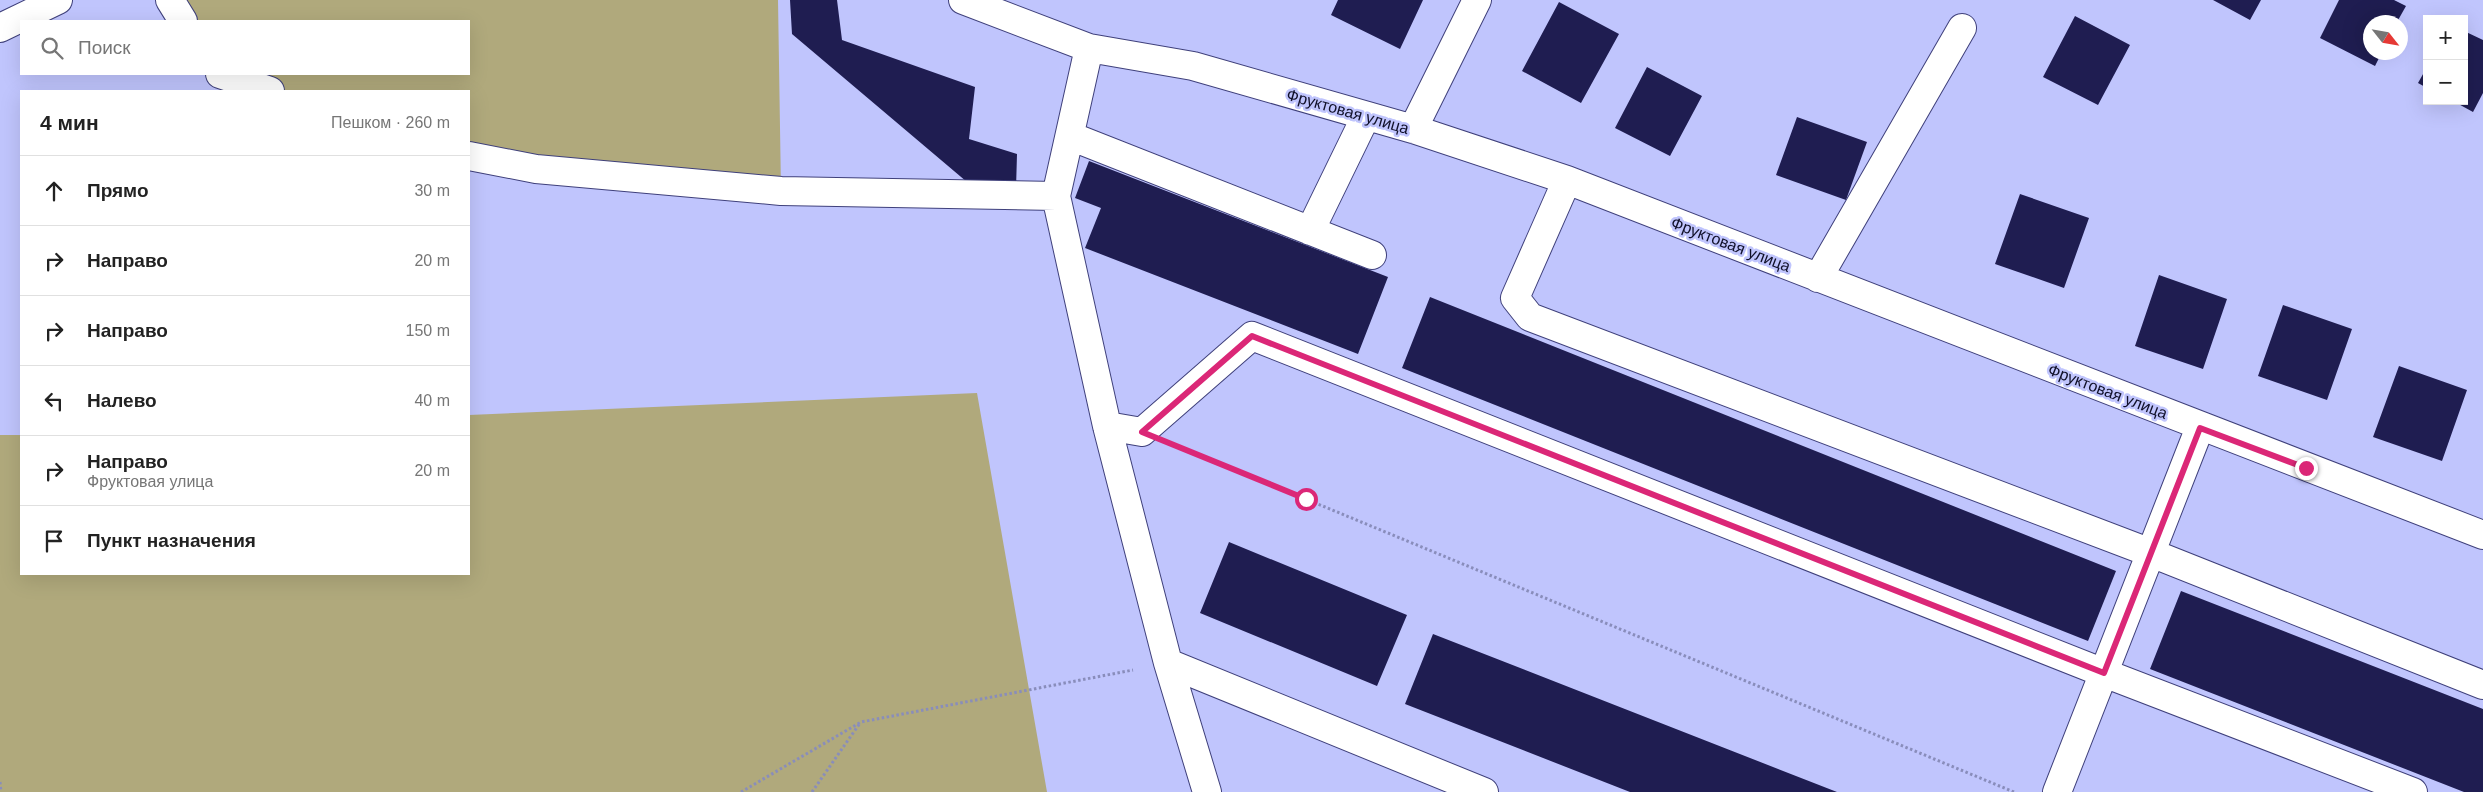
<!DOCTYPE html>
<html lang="ru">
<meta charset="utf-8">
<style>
:root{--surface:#fff;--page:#f2f2f2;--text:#222;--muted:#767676;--line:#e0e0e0}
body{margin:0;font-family:Helvetica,sans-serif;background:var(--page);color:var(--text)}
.controls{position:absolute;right:15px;top:15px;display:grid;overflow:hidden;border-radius:0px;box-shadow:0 5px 20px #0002}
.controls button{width:45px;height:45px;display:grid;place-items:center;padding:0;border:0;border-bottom:1px solid var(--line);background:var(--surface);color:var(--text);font:25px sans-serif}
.compass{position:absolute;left:2363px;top:15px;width:45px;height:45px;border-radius:50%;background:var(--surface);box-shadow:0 5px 20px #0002;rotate:121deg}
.stop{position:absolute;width:15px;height:15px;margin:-11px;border:4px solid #db2777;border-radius:50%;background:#fff}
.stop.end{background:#db2777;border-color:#fff;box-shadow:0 1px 5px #0008}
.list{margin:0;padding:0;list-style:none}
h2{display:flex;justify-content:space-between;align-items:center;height:65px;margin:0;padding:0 20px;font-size:21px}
h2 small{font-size:16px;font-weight:400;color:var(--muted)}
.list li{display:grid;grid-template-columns:32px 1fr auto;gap:15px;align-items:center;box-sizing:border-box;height:70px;padding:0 20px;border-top:1px solid var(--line)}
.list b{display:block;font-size:19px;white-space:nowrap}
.list p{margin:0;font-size:16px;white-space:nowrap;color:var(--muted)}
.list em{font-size:16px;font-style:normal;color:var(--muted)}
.icon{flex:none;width:28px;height:28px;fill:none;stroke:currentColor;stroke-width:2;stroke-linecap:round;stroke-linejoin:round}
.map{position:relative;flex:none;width:2483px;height:792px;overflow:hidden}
.search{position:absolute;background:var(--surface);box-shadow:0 5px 20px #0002;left:20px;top:20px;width:450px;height:55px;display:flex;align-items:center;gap:12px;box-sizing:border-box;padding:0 18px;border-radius:0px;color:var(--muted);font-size:19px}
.panel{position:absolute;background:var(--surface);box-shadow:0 5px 20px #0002;left:20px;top:90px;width:450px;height:485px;border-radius:0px}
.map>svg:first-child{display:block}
.green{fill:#b0a97c}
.building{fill:#1f1d51}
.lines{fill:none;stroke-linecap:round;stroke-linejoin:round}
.minor-casing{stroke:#3f407b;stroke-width:30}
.path{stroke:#898dbb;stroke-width:3;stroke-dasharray:2.5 2.5;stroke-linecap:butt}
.minor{stroke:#fff;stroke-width:28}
.route{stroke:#db2777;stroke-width:6}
.labels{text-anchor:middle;stroke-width:5;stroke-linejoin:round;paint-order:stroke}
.street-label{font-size:16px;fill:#101029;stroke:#c0c5fd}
</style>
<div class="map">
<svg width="2483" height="792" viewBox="0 0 2483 792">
<rect width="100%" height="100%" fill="#c0c5fd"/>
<path class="green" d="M171 0H778L781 191 469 156V91H270L220 74H469V21H183Z
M977 393 1047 792H0V435H21V574H469V415Z"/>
<path class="building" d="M790 0H837L842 40 975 87 969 139 1017 154 1016 189 967 182 792 34Z
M1338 0H1423L1400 49 1331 15Z
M2213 0H2261L2250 20Z
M2339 0H2394L2406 6 2397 22H2370V52H2382L2375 66 2320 38Z
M1559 2 1619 34 1581 103 1522 71Z
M2075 16 2130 45 2098 105 2043 77Z
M2464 31 2483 40V93L2473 112 2453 101H2464Z
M1647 67 1702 96 1670 156 1615 128Z
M2427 67V88L2418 83Z
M1797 117 1867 142 1846 200 1776 175Z
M1089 161 1388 277 1358 354 1085 248 1101 208 1075 198Z
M2020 194 2089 218 2064 288 1995 264Z
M2159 275 2227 299 2203 369 2135 346Z
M1430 297 2116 571 2088 641 1402 368Z
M2283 305 2352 329 2327 400 2258 376Z
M2399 366 2467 390 2442 461 2373 437Z
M1229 542 1407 615 1377 686 1200 613Z
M2181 591 2483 709V792H2464L2150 669Z
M1433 634 1837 792H1630L1405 704Z"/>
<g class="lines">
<g class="minor-casing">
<path id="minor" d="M170 0 183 21
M963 0 1089 48 1193 66 1413 129 1567 180 2483 535
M0 28 58 0
M1089 48 1056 196 1107 426 1168 663 1207 792
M220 74 270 91
M1413 129 1477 0
M1070 136 1372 255
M469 156 536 169 781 191 1056 196
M1567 180 1515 298 1530 317 2151 553 2483 685
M1310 231 1366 116
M1818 278 1962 28
M1107 426 1142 432 1252 336 2104 673 2413 792
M1168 663 1484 792
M2057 792 2200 427"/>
</g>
<path class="path" d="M1180 447 2014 792
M0 782 1 792
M741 792 861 722 1133 670
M812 792 860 723"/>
<use href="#minor" class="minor"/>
</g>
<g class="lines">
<path class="route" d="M1306 499 1142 432 1252 336 2104 673 2200 428 2306 468"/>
</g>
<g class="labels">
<g class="street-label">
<text transform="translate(1348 111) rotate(16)" y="6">Фруктовая улица</text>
<text transform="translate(1731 244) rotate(21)" y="6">Фруктовая улица</text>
<text transform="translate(2108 391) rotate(21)" y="6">Фруктовая улица</text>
</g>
</g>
</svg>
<div class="controls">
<button>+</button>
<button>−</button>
</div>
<svg class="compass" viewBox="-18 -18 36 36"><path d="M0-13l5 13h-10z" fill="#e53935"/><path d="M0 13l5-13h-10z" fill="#767676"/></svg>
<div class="stop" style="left:1306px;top:499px"></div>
<div class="stop end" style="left:2306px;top:468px"></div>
<div class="search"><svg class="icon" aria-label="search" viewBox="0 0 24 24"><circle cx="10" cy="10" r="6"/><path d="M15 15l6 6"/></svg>Поиск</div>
<section class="panel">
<h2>4 мин<small>Пешком · 260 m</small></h2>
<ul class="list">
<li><svg class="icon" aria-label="ahead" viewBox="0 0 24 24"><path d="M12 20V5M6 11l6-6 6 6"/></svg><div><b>Прямо</b></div><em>30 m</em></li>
<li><svg class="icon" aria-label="right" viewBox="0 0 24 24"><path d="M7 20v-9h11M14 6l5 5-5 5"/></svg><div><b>Направо</b></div><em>20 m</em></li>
<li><svg class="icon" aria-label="right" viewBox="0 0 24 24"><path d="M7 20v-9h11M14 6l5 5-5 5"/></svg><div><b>Направо</b></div><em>150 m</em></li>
<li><svg class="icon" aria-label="left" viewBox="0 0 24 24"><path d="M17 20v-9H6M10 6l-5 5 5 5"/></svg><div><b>Налево</b></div><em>40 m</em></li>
<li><svg class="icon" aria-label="right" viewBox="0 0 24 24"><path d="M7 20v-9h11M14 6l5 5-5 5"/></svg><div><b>Направо</b><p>Фруктовая улица</p></div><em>20 m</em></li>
<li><svg class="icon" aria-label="arrive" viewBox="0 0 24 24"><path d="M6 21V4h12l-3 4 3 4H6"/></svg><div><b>Пункт назначения</b></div></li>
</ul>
</section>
</div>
